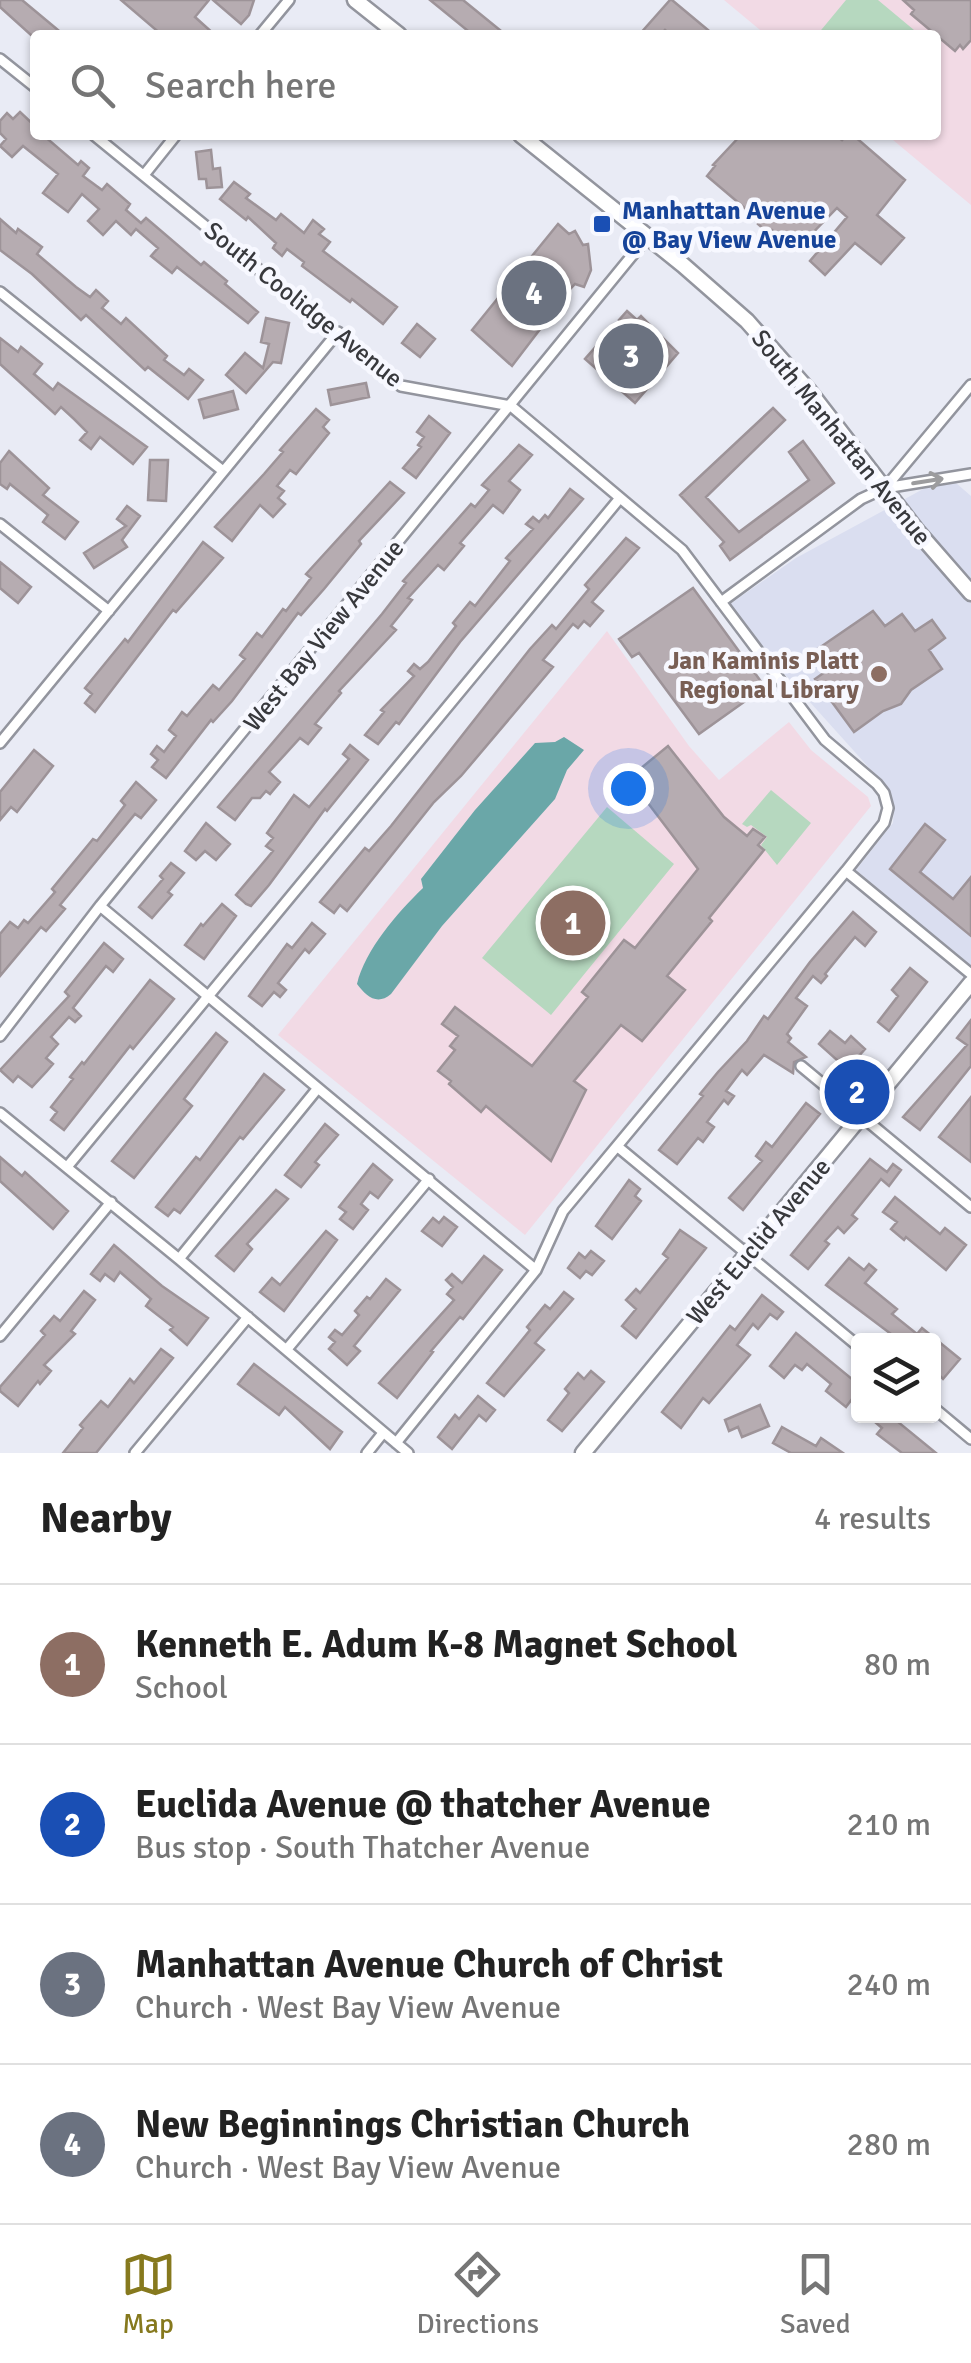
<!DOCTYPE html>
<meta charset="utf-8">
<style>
:root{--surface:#fff;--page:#f2f2f2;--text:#222;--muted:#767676;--line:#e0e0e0;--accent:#86791e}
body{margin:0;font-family:Signika,sans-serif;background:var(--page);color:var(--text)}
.controls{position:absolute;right:30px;bottom:30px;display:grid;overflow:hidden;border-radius:10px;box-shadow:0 2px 8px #0004}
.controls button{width:90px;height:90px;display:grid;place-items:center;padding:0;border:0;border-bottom:2px solid var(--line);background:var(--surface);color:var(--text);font:50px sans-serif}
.you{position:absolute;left:628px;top:788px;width:35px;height:35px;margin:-25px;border:8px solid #fff;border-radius:50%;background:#1a73e8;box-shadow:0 0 0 15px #1a73e833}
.badge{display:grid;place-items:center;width:65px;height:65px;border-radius:50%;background:var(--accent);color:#fff;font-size:32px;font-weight:700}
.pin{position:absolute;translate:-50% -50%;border:5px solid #fff;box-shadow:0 2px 10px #0006}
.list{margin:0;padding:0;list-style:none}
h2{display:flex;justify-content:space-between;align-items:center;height:130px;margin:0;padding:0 40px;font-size:42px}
h2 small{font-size:32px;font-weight:400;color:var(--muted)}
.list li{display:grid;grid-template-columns:65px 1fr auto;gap:30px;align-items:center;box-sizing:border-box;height:160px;padding:0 40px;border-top:2px solid var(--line)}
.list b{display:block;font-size:38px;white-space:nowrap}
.list p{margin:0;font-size:32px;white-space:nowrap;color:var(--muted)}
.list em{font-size:32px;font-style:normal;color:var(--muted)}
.icon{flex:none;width:55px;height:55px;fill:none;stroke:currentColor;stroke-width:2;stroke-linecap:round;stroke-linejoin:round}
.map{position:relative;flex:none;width:971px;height:1453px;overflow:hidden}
.search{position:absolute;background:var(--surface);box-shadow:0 2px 8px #0004;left:30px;right:30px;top:30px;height:110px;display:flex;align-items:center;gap:25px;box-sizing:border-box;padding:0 35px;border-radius:10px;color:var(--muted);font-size:38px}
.sheet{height:770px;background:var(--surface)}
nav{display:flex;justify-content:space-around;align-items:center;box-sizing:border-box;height:140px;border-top:2px solid var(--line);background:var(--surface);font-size:28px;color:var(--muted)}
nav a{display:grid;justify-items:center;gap:5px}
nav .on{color:var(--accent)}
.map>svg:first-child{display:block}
.built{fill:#dadef0}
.education{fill:#f2dae5}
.green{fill:#b6d8bf}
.water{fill:#6aa7a8}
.building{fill:#b6acb1;stroke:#9d9398;stroke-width:2.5}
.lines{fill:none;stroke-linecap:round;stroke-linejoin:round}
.street-casing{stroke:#93959e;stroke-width:14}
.secondary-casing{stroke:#93959e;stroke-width:19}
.street{stroke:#fff;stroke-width:9}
.secondary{stroke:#fff;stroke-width:14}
.oneway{stroke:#9c9c9e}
.transit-dot{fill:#1a4fb4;stroke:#f7f8ff;stroke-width:4}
.education-dot{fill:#8d6e63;stroke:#f7f8ff;stroke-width:4}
.labels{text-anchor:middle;stroke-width:9;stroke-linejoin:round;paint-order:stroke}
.transit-label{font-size:25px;font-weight:bold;fill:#164399;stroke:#f7f8ff;text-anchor:start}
.street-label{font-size:25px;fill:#38393d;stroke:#f7f8ff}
.education-label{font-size:25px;font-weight:bold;fill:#785e54;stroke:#f7f8ff;text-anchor:end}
</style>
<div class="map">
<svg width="971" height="1453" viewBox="0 0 971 1453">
<rect width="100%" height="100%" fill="#e9ebf5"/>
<path class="built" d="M956 483 971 496V582L903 500 925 488Z
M892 506 971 600V966L856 870 893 823 894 807 890 791 781 670 730 604 796 558Z"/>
<path class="education" d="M724 0H971V205L887 135H936V35H766Z
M607 631 689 746 719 780 789 722 811 750 868 797 871 806 525 1235 278 1035Z"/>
<path class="green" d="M846 0H878L920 35H817Z
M771 790 811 823 777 865 761 845 767 837 751 825 747 827 742 824Z
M607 807 674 864 551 1015 482 958Z"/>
<path class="water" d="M564 737 584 750 567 770 555 799 442 926 391 994C377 1006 366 996 357 984 365 950 397 913 423 888L421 879 475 810 535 743 555 742Z"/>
<path class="building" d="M0 0H22L64 35H31L0 7Z
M121 0H209L195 17 215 35H162Z
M213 0H254L249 15 241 24Z
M430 0H463L506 35H473Z
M670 0H672L714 35H671L665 30 660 35H639Z
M903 0H971V40L963 49 960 45 955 51 911 14 914 10Z
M20 112 35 126V135H43L78 165 81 161 89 168 83 176 102 190 107 184 130 204 126 210 141 223 146 218 201 265 204 262 227 281 225 284 258 312 248 323 177 267 172 273 151 256 158 248 136 229 131 235 116 221 103 235 88 221 99 209 82 194 68 212 43 193 58 174 23 146 12 157 0 146 6 139 0 133V121L7 113 13 119Z
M741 135H835L842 140 847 135H853L905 180 877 215 904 238 881 264 855 243 825 275 810 261 847 217 837 208 796 250 772 230 768 233 758 224 760 221 707 176 715 166 713 165Z
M211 150 213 169 220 168 222 187 207 188 206 179H199L196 152Z
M234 182 250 194 246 198 276 220 281 214 304 233 313 220 324 229 319 234 330 242 323 251 397 307 383 324 352 299 350 302 302 266 304 262 287 249 282 256 273 248 276 243 248 217 246 220 220 199Z
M0 219 16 233 18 229 42 247 37 254 76 287 90 297 96 290 108 301 102 308 121 324 126 318 167 356 164 360 184 375 189 369 203 380 188 399 148 367 145 370 86 315 81 320 32 274 0 250Z
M558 224 569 234 575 231 583 245 588 244 591 270 584 287 575 284 544 317 547 320 512 366 472 330Z
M627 311 637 320 641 316 678 353 635 403 585 359 599 343 608 350 627 328 619 320Z
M266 318 289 323 281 363 273 362 246 393 226 375 245 353 263 368 269 344 261 342Z
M417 324 435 339 420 357 402 343Z
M0 338 18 352 21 347 42 364 34 374 53 390 58 383 147 447 133 464 100 437 91 449 80 440 87 432 74 419 61 407 55 414 0 364Z
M366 383 369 397 331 405 328 390Z
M233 391 238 409 204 418 199 400Z
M773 408 785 420 706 497 739 532 809 480 789 452 803 441 834 483 730 560 720 546 724 542 680 495Z
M316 409 329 420 323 427 329 433 296 474 290 470 277 486 284 491 278 498 285 504 273 517 260 505 232 541 215 527 264 474 283 452 280 450Z
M429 416 450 433 416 478 403 468 421 447 418 445 424 437 417 432Z
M519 445 532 455 509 481 520 490 503 513 493 505 460 543 464 546 444 570 438 565 408 598 412 600 391 626 396 630 339 691 341 693 315 724 321 728 308 744 300 738 269 772 280 782 270 794 266 791 260 798H252L235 820 218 807 382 614 406 583 403 581 471 504 475 507 489 490 482 485Z
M9 451 49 488 43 495 78 522 65 539 43 522 48 515 10 484 7 489 0 484V463Z
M150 460H168L166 501 148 500Z
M390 482 404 493 359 541 361 544 324 589 301 615 298 613 232 701 213 722 211 720 166 778 152 767 158 760 151 754 157 746 164 752 176 736 169 730 182 712 187 716 213 685 219 690 245 659 240 655 257 633 262 637 283 609 286 611 311 578 306 574Z
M570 489 583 499 460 642 399 724 396 722 378 744 365 735 384 712 381 710 414 676 408 671 414 664 420 669 428 662 456 626 453 623 470 602 475 606 510 561 506 558 533 529 526 524 533 517 539 522 545 515 548 518Z
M127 506 140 516 122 540 127 547 94 568 84 553 126 526 117 519Z
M626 538 639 548 592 602 603 611 590 626 584 621 578 628 573 624 543 660 553 667 461 776 434 802 347 911 340 905 334 913 320 902 365 848 369 851 391 826 530 649 552 625 556 629 589 589 585 585Z
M203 542 223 558 176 612 173 610 95 712 85 703 92 694 85 688 125 639 128 642Z
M0 562 31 587 18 603 0 588Z
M693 588 765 687 699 734 639 653 632 657 619 639Z
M873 611 885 626 902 614 915 631 932 620 945 638 929 650 942 669 911 690 901 704 883 711 854 732 815 679 832 667 819 648Z
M350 745 368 760 327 811 325 809 269 885 251 906 246 904 236 895 273 851 266 846 273 838 267 833 294 795 309 807 349 759 343 754Z
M668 746 724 817 747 836 753 829 765 837 758 845 764 850 709 918 712 921 667 976 685 990 642 1041 621 1025 574 1081 586 1090 551 1161 486 1106 481 1112 449 1084 451 1081 438 1071 455 1050 450 1046 458 1036 442 1024 455 1007 532 1066 588 997 582 992 624 940 635 948 698 869 629 778Z
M34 750 53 766 17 812 11 807 0 820V792Z
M136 782 156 800 141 818 135 814 60 905 65 909 46 931 41 927 0 976V934L10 922 18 928 24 920 28 923 55 892 52 889 93 839 97 841 125 805 121 801Z
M206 823 230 844 216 860 205 851 196 860 185 851Z
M925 824 945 840 920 872 953 899 971 877V936L890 869Z
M171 863 184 873 168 892 172 895 152 918 139 907 163 879 160 876Z
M222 904 236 916 204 959 185 945 201 924 203 926Z
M853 912 876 932 865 946 855 937 825 974 827 976 821 983 813 976 796 998 807 1006 787 1034 791 1038 788 1042 806 1057 794 1062 793 1073 764 1055 747 1075 742 1070 726 1091 734 1096 728 1104 724 1100 707 1122 714 1127 703 1142 698 1138 677 1164 659 1150 703 1096 700 1094 718 1072 747 1041 764 1016 768 1019 810 962Z
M312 923 325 934 309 953 305 949 278 983 286 990 280 997 274 992 262 1006 249 996 287 944 292 948Z
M104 943 123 959 113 972 106 966 73 1008 81 1016 75 1022 69 1017 51 1037 58 1044 46 1058 53 1064 47 1071 32 1087 18 1076 13 1082 0 1070 69 996 65 992Z
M910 968 927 982 889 1031 878 1022 898 996 892 990Z
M150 980 174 999 133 1049 130 1046 64 1130 51 1120 57 1112 51 1107 73 1079 70 1077 82 1062 84 1064Z
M971 1020V1066L920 1130 903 1117 967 1045 957 1038Z
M830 1031 845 1043 851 1036 865 1049 847 1069 819 1044Z
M216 1033 227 1042 184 1099 192 1106 134 1178 112 1161Z
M264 1074 284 1090 243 1139 240 1137 180 1213 174 1209 168 1216 156 1207 196 1157 200 1160Z
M971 1097V1162L939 1137Z
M806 1103 820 1114 743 1210 729 1198 762 1161 756 1156 766 1142 772 1147Z
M325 1124 338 1135 315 1162 319 1165 301 1187 285 1175Z
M0 1157 22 1176 25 1172 68 1211 53 1229 0 1181Z
M870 1159 887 1172 893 1164 901 1170 889 1186 881 1179 852 1215 857 1219 844 1233 838 1227 825 1241 829 1244 808 1269 791 1255Z
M373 1164 392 1180 378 1198 370 1192 361 1204 368 1210 353 1229 340 1219 346 1212 339 1207Z
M629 1180 640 1189 635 1196 641 1201 612 1239 596 1226Z
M276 1190 288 1199 247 1244 252 1249 234 1271 216 1256Z
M895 1197 940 1234 945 1228 966 1245 946 1270 906 1237 904 1240 891 1229 897 1222 883 1212Z
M444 1217 457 1227 442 1246 422 1231 433 1218 439 1223Z
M680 1230 706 1248 636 1338 622 1326 636 1309 626 1300 636 1289 640 1293 668 1258 663 1254Z
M326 1231 337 1240 284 1311 260 1292 272 1278 280 1285 286 1278Z
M114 1245 162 1286 208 1318 187 1345 170 1330 173 1327 146 1306 151 1299 120 1272 114 1281 105 1274 100 1281 91 1274Z
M591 1251 604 1261 592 1275 586 1271 580 1278 568 1268 579 1253 585 1258Z
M484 1256 502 1270 463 1319 460 1317 431 1351 433 1352 397 1398 379 1383 454 1300 447 1294 453 1287 446 1280 452 1274 462 1283Z
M849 1258 864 1270 869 1264 876 1270 865 1283 897 1309 892 1314 917 1334 922 1328 960 1359 943 1379 934 1370V1340H899L826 1285Z
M386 1279 400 1290 354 1346 360 1351 347 1365 329 1349 335 1342 329 1337 335 1330 342 1335 359 1315 355 1311 367 1297 370 1299Z
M84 1291 95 1300 71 1331 75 1334 44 1365 51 1371 40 1384 38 1381 18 1406 0 1391V1387L45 1335 41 1331 54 1316 60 1321Z
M564 1292 573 1299 535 1343 544 1350 504 1396 487 1383 530 1330 527 1327 545 1305 550 1309Z
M762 1295 783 1312 777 1319 770 1314 758 1329 753 1324 737 1345 750 1355 709 1403 703 1398 681 1428 662 1412 730 1326 735 1330Z
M796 1333 858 1384V1391L846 1407 826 1391 831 1384 807 1364 802 1370 795 1365 784 1378 770 1366Z
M161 1349 173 1358 96 1453H63L83 1428 80 1425 101 1401 108 1407 130 1379 134 1383Z
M254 1364 342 1432 330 1449 285 1407 279 1415 238 1384Z
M591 1371 604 1382 562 1431 548 1420 569 1393 565 1389 578 1373 584 1379Z
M478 1396 495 1410 486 1421 479 1415 452 1449 438 1437 455 1415 459 1419Z
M760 1405 769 1426 742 1437 738 1427 729 1431 725 1420Z
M868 1416H904L898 1422 936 1453H902L877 1434 882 1428Z
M782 1427 816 1446 821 1438 843 1453H791L773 1443Z"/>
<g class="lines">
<g class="street-casing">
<path id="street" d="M260 35 289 0
M0 59 35 87
M94 135 401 386 511 406 682 550 825 740 877 784 884 793 888 808 884 823 846 871 563 1211 536 1270 396 1443
M144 175 176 135
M0 292 223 471
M885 488 971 474
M0 524 109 611
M721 602 861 499 885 488 971 385
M0 743 338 332
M846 871 971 974
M100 906 536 1270
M0 1036 100 906 648 236
M801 1066 971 1207
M0 1113 179 1259 408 1453
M618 1147 858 1346
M67 1167 620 498
M179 1259 318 1088
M0 1336 111 1202
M287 1349 429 1179
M934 1408 971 1439
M135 1453 248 1317
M367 1453 383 1433"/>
</g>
<g class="secondary-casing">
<path id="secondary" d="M355 0 399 35
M521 135 683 265 747 321 809 391 917 531 971 593
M583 1453 971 983"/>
</g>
<use href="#street" class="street"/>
<use href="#secondary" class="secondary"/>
</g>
<defs><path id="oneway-shaft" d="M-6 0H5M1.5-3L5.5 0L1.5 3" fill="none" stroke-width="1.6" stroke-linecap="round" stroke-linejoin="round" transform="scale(2.5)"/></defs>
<use class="oneway" href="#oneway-shaft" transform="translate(928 481) rotate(-9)"/>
<rect class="transit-dot" x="592" y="214" width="20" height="20" rx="5"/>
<circle class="education-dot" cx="879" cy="674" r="10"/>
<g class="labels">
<g class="transit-label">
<text x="622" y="219">Manhattan Avenue<tspan x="622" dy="29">@ Bay View Avenue</tspan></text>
</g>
<g class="street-label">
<text transform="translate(304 304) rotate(39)" y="9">South Coolidge Avenue</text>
<text transform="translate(842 437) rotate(51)" y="9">South Manhattan Avenue</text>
<text transform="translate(323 635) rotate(-51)" y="9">West Bay View Avenue</text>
<text transform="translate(758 1241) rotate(-50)" y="9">West Euclid Avenue</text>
</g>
<g class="education-label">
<text x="859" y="669">Jan Kaminis Platt<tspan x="859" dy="29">Regional Library</tspan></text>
</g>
</g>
</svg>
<div class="controls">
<button><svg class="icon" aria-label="layers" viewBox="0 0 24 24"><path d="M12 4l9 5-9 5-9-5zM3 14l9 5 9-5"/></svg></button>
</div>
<div class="you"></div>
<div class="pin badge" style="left:573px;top:923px;background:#8d6e63">1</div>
<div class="pin badge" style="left:857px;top:1092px;background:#1a4fb4">2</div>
<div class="pin badge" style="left:631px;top:356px;background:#6b7280">3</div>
<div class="pin badge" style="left:534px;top:293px;background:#6b7280">4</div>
<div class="search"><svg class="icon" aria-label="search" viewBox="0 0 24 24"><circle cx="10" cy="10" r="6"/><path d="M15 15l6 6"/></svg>Search here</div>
</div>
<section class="sheet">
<h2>Nearby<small>4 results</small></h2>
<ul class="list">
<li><span class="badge" style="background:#8d6e63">1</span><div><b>Kenneth E. Adum K-8 Magnet School</b><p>School</p></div><em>80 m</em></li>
<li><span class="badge" style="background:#1a4fb4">2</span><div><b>Euclida Avenue @ thatcher Avenue</b><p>Bus stop · South Thatcher Avenue</p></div><em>210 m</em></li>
<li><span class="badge" style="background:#6b7280">3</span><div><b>Manhattan Avenue Church of Christ</b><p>Church · West Bay View Avenue</p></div><em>240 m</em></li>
<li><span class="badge" style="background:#6b7280">4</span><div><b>New Beginnings Christian Church</b><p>Church · West Bay View Avenue</p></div><em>280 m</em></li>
</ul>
</section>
<nav>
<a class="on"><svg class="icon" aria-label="map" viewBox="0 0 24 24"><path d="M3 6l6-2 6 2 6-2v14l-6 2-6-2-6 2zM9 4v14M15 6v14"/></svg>Map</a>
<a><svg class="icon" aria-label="directions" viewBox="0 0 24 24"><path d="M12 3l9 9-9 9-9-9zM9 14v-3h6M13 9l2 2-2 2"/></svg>Directions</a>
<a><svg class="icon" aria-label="saved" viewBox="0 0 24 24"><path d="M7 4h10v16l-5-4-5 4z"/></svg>Saved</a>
</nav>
